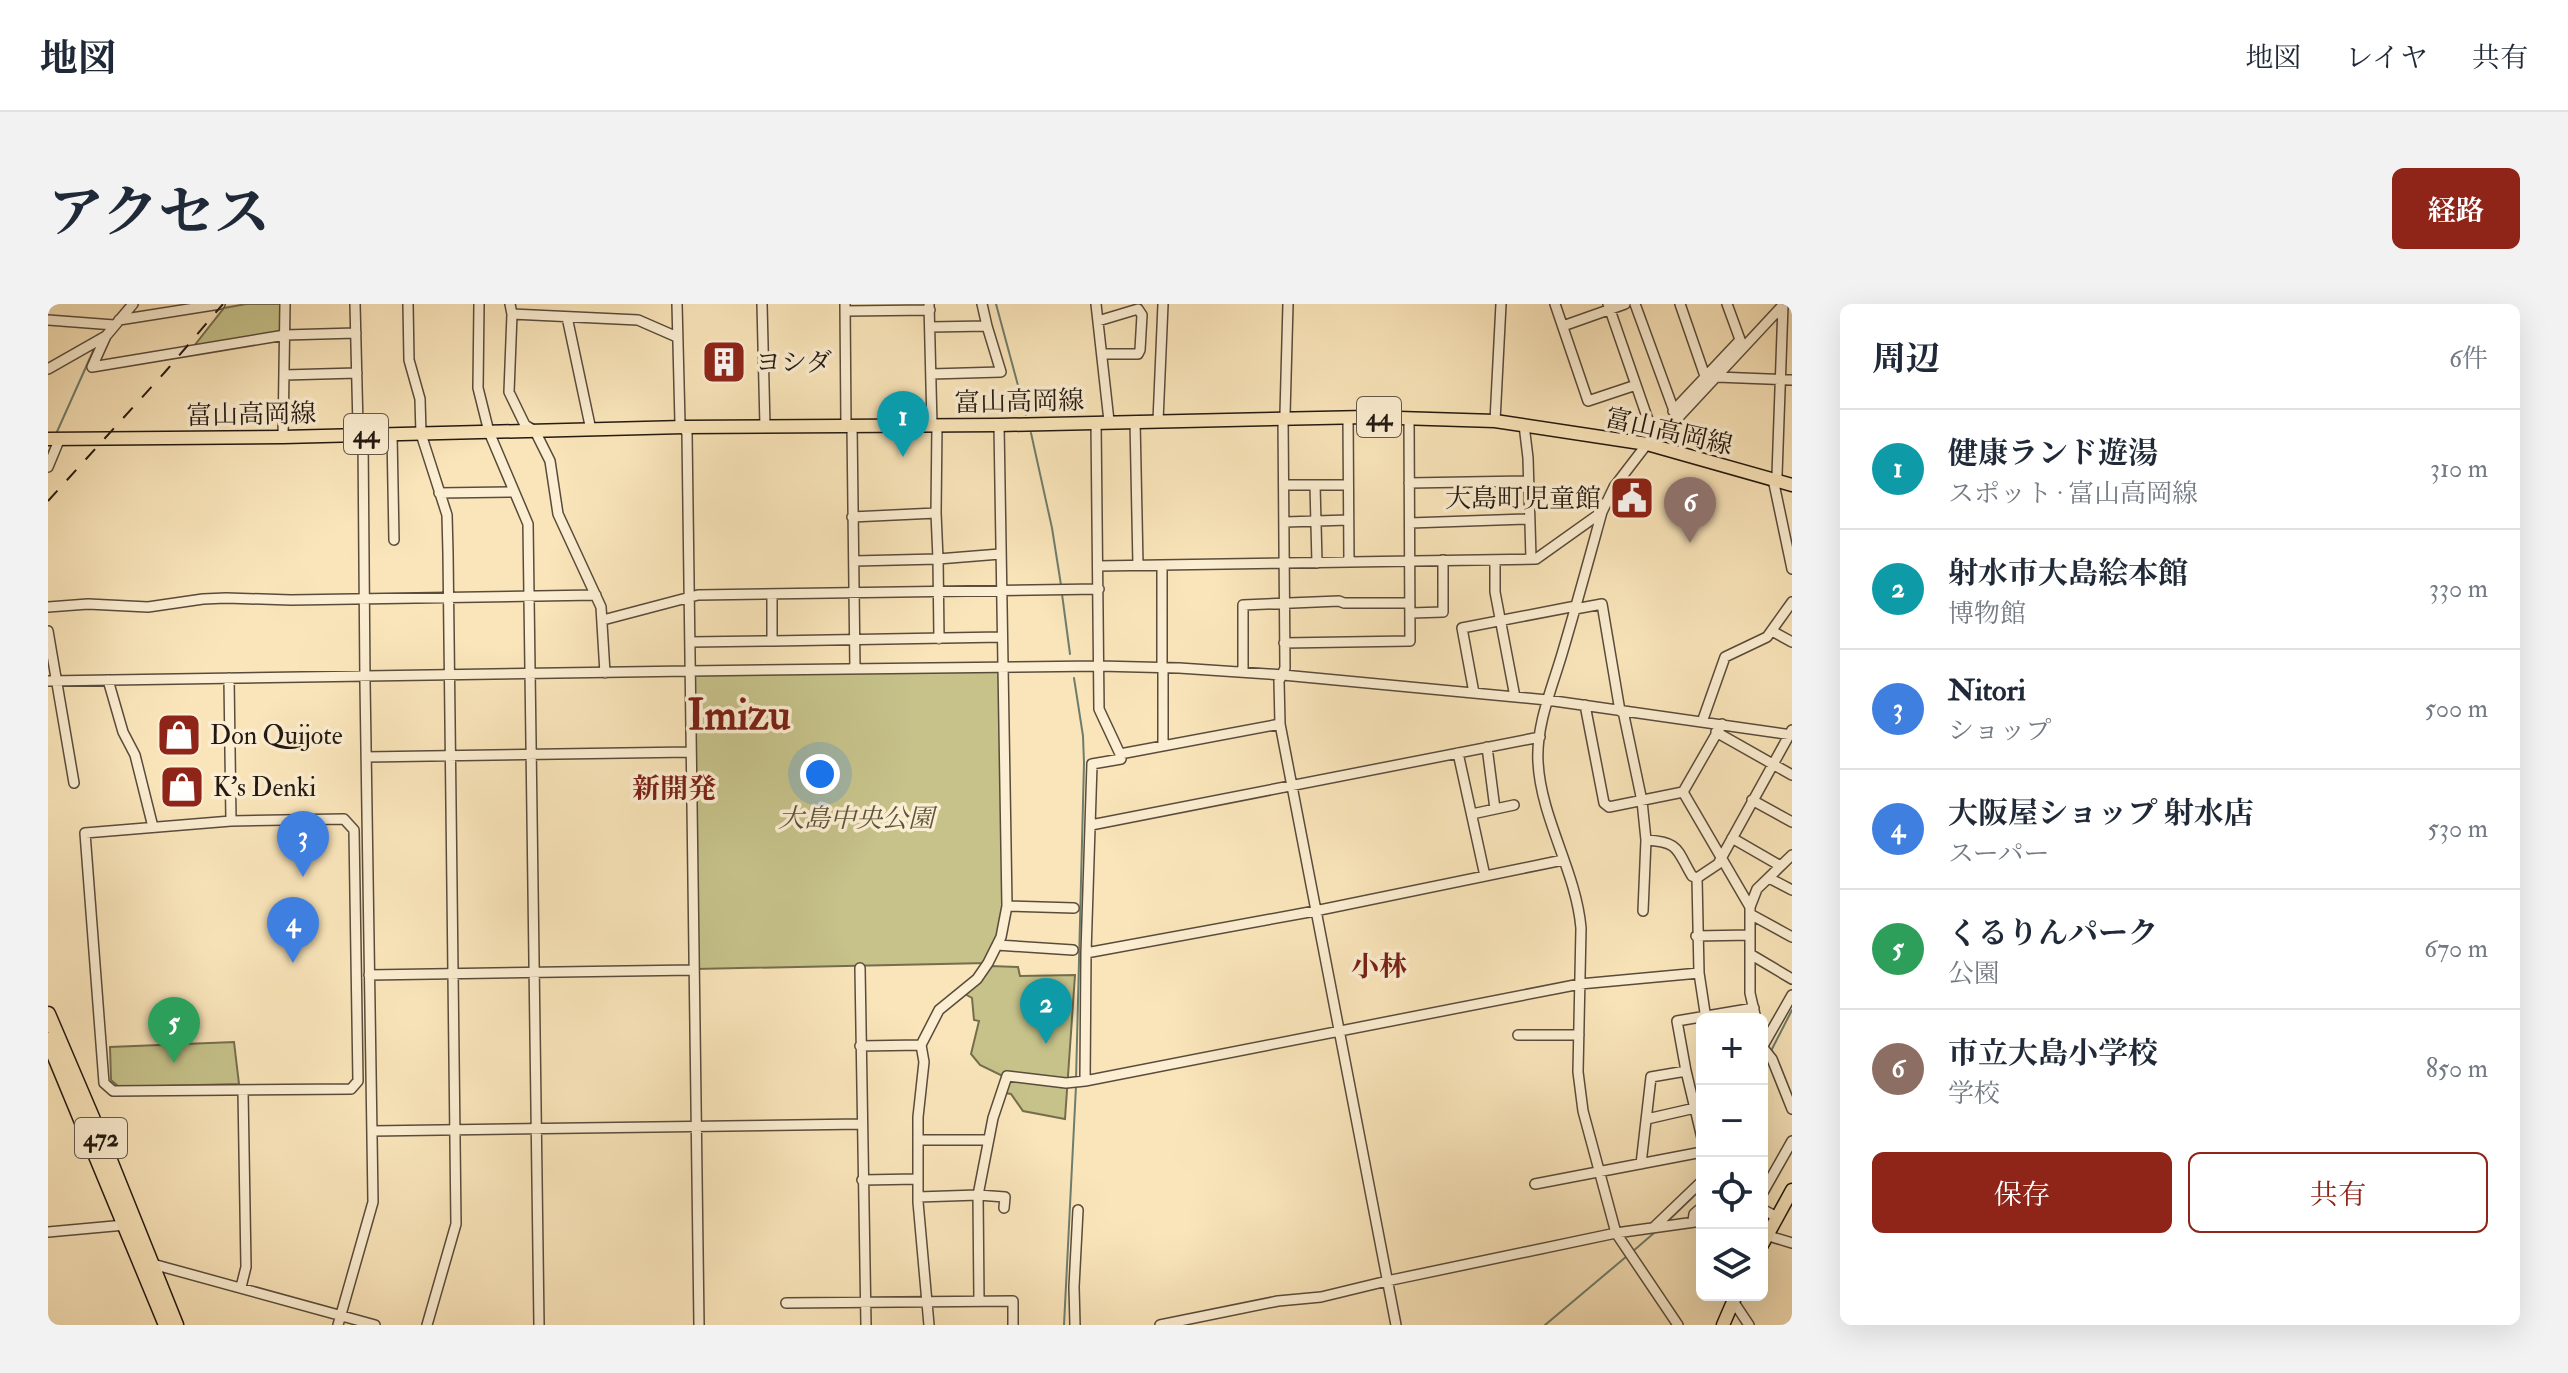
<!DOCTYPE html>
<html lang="ja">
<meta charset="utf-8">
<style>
:root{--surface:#fff;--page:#f2f2f3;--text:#1f2937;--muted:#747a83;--line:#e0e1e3;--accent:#8f2418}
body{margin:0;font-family:"IM FELL Double Pica","Noto Serif JP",serif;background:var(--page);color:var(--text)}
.controls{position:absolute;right:24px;bottom:24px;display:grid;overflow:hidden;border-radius:12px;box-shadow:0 8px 32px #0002}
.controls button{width:72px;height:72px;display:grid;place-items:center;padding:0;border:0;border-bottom:2px solid var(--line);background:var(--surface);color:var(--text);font:40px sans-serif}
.you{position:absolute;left:772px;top:470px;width:28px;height:28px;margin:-20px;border:6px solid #fff;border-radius:50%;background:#1a73e8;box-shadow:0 0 0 12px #1a73e833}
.badge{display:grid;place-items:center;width:52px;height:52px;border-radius:50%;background:var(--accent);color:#fff;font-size:26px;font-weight:700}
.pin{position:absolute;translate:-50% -66px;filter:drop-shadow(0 2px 4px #0008)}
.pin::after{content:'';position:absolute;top:42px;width:28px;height:24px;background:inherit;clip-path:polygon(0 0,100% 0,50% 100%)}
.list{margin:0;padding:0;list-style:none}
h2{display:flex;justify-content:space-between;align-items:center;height:104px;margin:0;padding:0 32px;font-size:34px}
h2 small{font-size:26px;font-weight:400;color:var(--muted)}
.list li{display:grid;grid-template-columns:52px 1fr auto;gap:24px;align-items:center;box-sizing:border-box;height:120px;padding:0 32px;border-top:2px solid var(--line)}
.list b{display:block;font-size:30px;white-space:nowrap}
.list p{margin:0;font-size:26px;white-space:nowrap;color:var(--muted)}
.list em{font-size:26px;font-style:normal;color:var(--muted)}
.actions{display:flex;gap:16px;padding:24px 32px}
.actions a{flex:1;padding:18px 0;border:2px solid var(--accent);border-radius:12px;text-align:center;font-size:28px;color:var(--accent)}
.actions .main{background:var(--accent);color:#fff}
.icon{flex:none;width:44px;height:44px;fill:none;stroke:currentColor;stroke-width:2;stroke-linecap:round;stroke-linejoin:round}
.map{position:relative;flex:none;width:1744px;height:1021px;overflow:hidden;border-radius:12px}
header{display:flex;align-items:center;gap:48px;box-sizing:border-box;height:112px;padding:0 40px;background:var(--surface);border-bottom:2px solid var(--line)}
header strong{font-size:38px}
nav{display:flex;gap:44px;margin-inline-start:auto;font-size:28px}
.intro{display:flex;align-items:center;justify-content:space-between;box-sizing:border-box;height:192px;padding:0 48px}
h1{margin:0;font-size:56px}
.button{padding:20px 36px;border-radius:12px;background:var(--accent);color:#fff;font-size:28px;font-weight:700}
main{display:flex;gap:48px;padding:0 48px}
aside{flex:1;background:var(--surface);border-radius:12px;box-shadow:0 8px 32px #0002}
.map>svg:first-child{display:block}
.green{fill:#c6c28a;stroke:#746e4e;stroke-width:2}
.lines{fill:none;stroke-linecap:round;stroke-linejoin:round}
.stream{stroke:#6d7d6d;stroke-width:2}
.minor-casing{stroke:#594c3b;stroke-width:12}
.major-casing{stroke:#231911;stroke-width:15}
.highway-casing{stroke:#231911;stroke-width:17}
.minor{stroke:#fceed2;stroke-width:9}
.major{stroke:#fae5ba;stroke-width:12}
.highway{stroke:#fae5ba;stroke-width:14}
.rail{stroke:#231911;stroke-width:2;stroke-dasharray:14 14;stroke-linecap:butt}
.labels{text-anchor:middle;stroke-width:7;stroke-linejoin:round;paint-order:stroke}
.shield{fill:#fceed2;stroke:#64594b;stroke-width:2}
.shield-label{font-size:24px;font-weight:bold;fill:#231911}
.poi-label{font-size:26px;fill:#231911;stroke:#fceed2;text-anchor:start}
.street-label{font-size:26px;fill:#231911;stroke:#fceed2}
.park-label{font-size:26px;font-style:italic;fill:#5c543b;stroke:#fceed2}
.neighbourhood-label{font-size:28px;font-weight:bold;fill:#7a1f14;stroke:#fceed2}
.town-label{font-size:42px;font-weight:bold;fill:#7a1f14;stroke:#fceed2}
</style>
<header>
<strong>地図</strong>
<nav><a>地図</a><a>レイヤ</a><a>共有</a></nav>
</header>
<div class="intro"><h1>アクセス</h1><a class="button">経路</a></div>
<main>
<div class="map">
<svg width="1744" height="1021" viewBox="0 0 1744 1021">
<rect width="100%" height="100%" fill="#fae5ba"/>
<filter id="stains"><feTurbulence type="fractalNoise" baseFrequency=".0025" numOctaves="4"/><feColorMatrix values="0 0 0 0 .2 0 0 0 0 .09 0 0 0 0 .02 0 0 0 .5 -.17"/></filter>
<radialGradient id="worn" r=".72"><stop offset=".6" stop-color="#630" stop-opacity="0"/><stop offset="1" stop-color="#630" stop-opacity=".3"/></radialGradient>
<path class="green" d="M198 0H234V23L232 28 146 42 176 4Z
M954 364 957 615 940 659 647 665 642 368Z
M942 662 970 663 972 672 1027 671 1017 815 975 807 963 790 957 789 961 775 932 761 923 750 931 717 926 716 924 694 917 690Z
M186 738 191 780 71 783 63 776 62 743Z"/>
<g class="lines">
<path class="stream" d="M948 0 978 111
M69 12 79 0
M983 129 1004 224 1013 281
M8 130 46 45
M0 150 4 140
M1014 290 1022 350
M1026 374 1035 432 1036 459 1028 776
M1723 747 1744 706
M1714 784 1720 753
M1620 917 1654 884
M1584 948 1606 929
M1016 1021 1028 782
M1497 1021 1579 952"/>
<g class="minor-casing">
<path id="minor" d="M360 0 361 56 372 95 373 130 399 211 400 249 408 920 379 1021
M431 0 430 84 441 128 480 220 491 1021
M462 0 464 10 461 88 477 121 487 127 502 157 510 210 553 303 557 369
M629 0 632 119 639 129 651 1021
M714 0 717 122
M797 0 798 121
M881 0 884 121
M1048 0 1061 117
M1240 0 1237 110 1235 114 1237 364 1231 377 1232 420 1348 1021
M1507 0 1540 97 1588 81
M1560 0 1606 133
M1587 0 1629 115
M1632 0 1658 75
M1679 0 1694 41
M1735 1 1729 171 1725 175 1744 265
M798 7 882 6
M464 10 590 16 629 33
M519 13 543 126
M0 16 66 21
M71 16 172 0
M1050 17 1090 5 1094 11 1092 46 1090 50H1054
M1515 22 1577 0
M882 23 939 22 934 0
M44 63 237 31 308 29
M44 63 58 32 85 0
M0 65 58 32
M883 70 953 68 939 22
M236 71 309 69
M1669 73 1744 76
M1625 107 1691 37
M1300 113 1301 258
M1087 117 1090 261
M1110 117 1115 0
M1447 117 1453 0
M1048 118 1051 405 1072 450 1232 420
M804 121 807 365
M1476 121 1480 154 1483 254
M344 130 346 236
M235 133 237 0
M0 163 12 134
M1361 179 1480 177
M1236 181H1300
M1267 181 1269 259
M391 189 466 188
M888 209 889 121
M804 213 888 209 890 255 952 250
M1237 218 1300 216
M1362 219 1481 215
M1447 256V288L1467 393
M806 257 890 255 891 335
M1114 261V364
M1050 262 1488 255 1554 208
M724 290V337L954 333
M0 303 40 300 100 303 155 295 178 294 243 296 548 291
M1527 305 1554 300 1572 407
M1363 309 1395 308V256
M555 316 650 291 1051 285
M0 327 26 479
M1724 327 1744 338
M642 338 724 337
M1236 339 1362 337 1361 114
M1115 364V442
M1195 368V301L1291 297 1296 299H1362
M181 374 183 517
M60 376 75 428 87 451 105 523
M0 377 641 367 1051 362 1131 364 1235 371 1499 396 1744 431
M1426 389 1414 324 1528 302
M1537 401 1556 499 1561 503 1635 488 1674 420
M1575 407 1594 497 1598 536 1595 607
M1654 418 1677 353 1719 333 1744 298
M1668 428 1744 471
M1439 443 1447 505
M1410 449 1437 572
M318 453 642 448
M1073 455 1044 460 1038 649 1267 607 1515 556
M1635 488 1702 603 1709 585 1744 551
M1704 496 1744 518
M1424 510 1466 501
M296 515 306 526 310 777 303 785 65 787 56 779 37 529 183 517Z
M1043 521 1492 433
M1684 534 1731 561
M1598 536C1632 538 1628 545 1644 572L1649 574
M1721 574 1744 586
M959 602 1026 604
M1702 603V689L1708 715
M1702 610 1744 633
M1648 632 1702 631
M949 641 1025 646
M1702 650 1744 675
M812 664 818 1021
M321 671 646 666
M1658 715 1651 669 1649 574 1670 560 1744 426
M1470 731H1531
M1714 734 1716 740 1744 691
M812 742 873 741
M1716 745 1724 755 1744 805
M1037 777 1038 649
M1599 815 1647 804
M324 827 813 820
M1654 834 1638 767 1629 717 1706 704
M871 836H940
M1593 860 1603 773 1638 767
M814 876 870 875
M1487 880 1654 848
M1714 890 1744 837
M870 893 930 891 957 893 956 904
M1714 905 1729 913
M1645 917 1646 910 1654 903
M1606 923 1654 877
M0 928 77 921
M1714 930 1744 939
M101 959 327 1021
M193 983 198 963 195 787
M931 996 930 891 945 814 959 772 1018 779 1037 777 1532 680 1651 669
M1685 997 1701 1021
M738 999 965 997V1021
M290 1021 325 898 317 378 315 134 310 123 307 0
M881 1021 870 898V813L876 758 873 741 891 706 929 675 940 659 953 633 959 602 951 121
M1027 1021 1026 983 1030 906
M1112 1021 1230 997 1273 993 1339 977 1568 929 1654 917
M1630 1021 1568 929 1535 807 1530 768 1533 624C1528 567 1493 515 1490 458 1488 421 1504 384 1514 350 1528 303 1541 255 1554 208L1566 183 1599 140 1629 115 1736 0"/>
</g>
<g class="major-casing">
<path id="major" d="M0 135 235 133 636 123 951 121 1319 113 1447 117 1599 140 1744 181
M1714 941 1744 886
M1675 1021 1688 991"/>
</g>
<g class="highway-casing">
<path id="highway" d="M0 710 55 839 128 1021
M0 736 118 1021"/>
</g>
<use href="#minor" class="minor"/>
<use href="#major" class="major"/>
<use href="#highway" class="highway"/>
<path class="rail" d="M0 197 117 68 175 0"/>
</g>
<defs>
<g id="building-square" transform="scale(2.3)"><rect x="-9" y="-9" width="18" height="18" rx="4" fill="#8f2418" stroke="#fceed2"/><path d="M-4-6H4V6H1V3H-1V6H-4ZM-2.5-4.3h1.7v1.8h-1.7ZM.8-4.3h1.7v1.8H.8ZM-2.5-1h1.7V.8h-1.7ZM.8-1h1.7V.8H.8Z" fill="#fff"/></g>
<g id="civic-square" transform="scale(2.3)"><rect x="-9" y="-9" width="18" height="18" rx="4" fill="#8f2418" stroke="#fceed2"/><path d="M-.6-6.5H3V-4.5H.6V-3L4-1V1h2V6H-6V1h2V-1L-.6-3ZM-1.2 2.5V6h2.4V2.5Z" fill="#fff"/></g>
<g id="shop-square" transform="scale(2.3)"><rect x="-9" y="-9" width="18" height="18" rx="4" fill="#8f2418" stroke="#fceed2"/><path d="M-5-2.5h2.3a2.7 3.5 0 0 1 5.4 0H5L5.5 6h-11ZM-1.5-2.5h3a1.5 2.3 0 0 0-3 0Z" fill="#fff"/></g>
</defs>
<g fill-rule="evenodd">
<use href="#building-square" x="676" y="58"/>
<use href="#civic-square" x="1584" y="194"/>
<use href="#shop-square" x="131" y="431"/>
<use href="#shop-square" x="134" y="483"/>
</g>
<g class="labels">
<g class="shield">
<rect x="1309" y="93" width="44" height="40" rx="6"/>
<rect x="296" y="110" width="44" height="40" rx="6"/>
<rect x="27" y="814" width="52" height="40" rx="6"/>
</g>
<g class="shield-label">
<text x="1331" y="121">44</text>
<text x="318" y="138">44</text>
<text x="53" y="842">472</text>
</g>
<g class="poi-label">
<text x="707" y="67">ヨシダ</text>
<text x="1553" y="203" text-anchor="end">大島町児童館</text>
<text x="162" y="440">Don Quijote</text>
<text x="165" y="492">K's Denki</text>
</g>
<g class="street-label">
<text transform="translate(971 97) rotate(-1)" y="9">富山高岡線</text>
<text transform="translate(203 110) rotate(-1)" y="9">富山高岡線</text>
<text transform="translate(1621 127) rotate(13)" y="9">富山高岡線</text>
</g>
<g class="park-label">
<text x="808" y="523">大島中央公園</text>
</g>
<g class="neighbourhood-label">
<text x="626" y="494">新開発</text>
<text x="1331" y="672">小林</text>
</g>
<g class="town-label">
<text x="691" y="425">Imizu</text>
</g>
</g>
<rect width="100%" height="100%" filter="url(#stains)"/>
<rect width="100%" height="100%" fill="url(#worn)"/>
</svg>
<div class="controls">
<button>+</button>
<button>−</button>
<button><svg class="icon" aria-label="locate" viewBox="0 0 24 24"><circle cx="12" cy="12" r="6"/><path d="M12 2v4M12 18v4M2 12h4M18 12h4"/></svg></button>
<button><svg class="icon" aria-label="layers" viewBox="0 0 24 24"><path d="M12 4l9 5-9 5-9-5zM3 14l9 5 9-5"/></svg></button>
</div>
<div class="you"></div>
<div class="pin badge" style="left:855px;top:153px;background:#0f9aa8">1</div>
<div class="pin badge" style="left:998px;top:740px;background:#0f9aa8">2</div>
<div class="pin badge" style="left:255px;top:573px;background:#3f7fe0">3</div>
<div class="pin badge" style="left:245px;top:659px;background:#3f7fe0">4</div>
<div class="pin badge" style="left:126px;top:759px;background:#2e9e5b">5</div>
<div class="pin badge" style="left:1642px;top:239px;background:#8d6e63">6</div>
</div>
<aside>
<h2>周辺<small>6件</small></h2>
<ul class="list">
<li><span class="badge" style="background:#0f9aa8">1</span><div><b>健康ランド遊湯</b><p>スポット · 富山高岡線</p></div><em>310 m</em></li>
<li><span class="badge" style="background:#0f9aa8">2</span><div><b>射水市大島絵本館</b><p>博物館</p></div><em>330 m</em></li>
<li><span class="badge" style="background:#3f7fe0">3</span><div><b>Nitori</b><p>ショップ</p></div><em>500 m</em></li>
<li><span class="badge" style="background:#3f7fe0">4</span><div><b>大阪屋ショップ 射水店</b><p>スーパー</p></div><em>530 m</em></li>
<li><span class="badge" style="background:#2e9e5b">5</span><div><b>くるりんパーク</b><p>公園</p></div><em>670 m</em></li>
<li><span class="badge" style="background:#8d6e63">6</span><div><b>市立大島小学校</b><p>学校</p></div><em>850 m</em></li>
</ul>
<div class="actions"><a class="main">保存</a><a>共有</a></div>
</aside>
</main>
